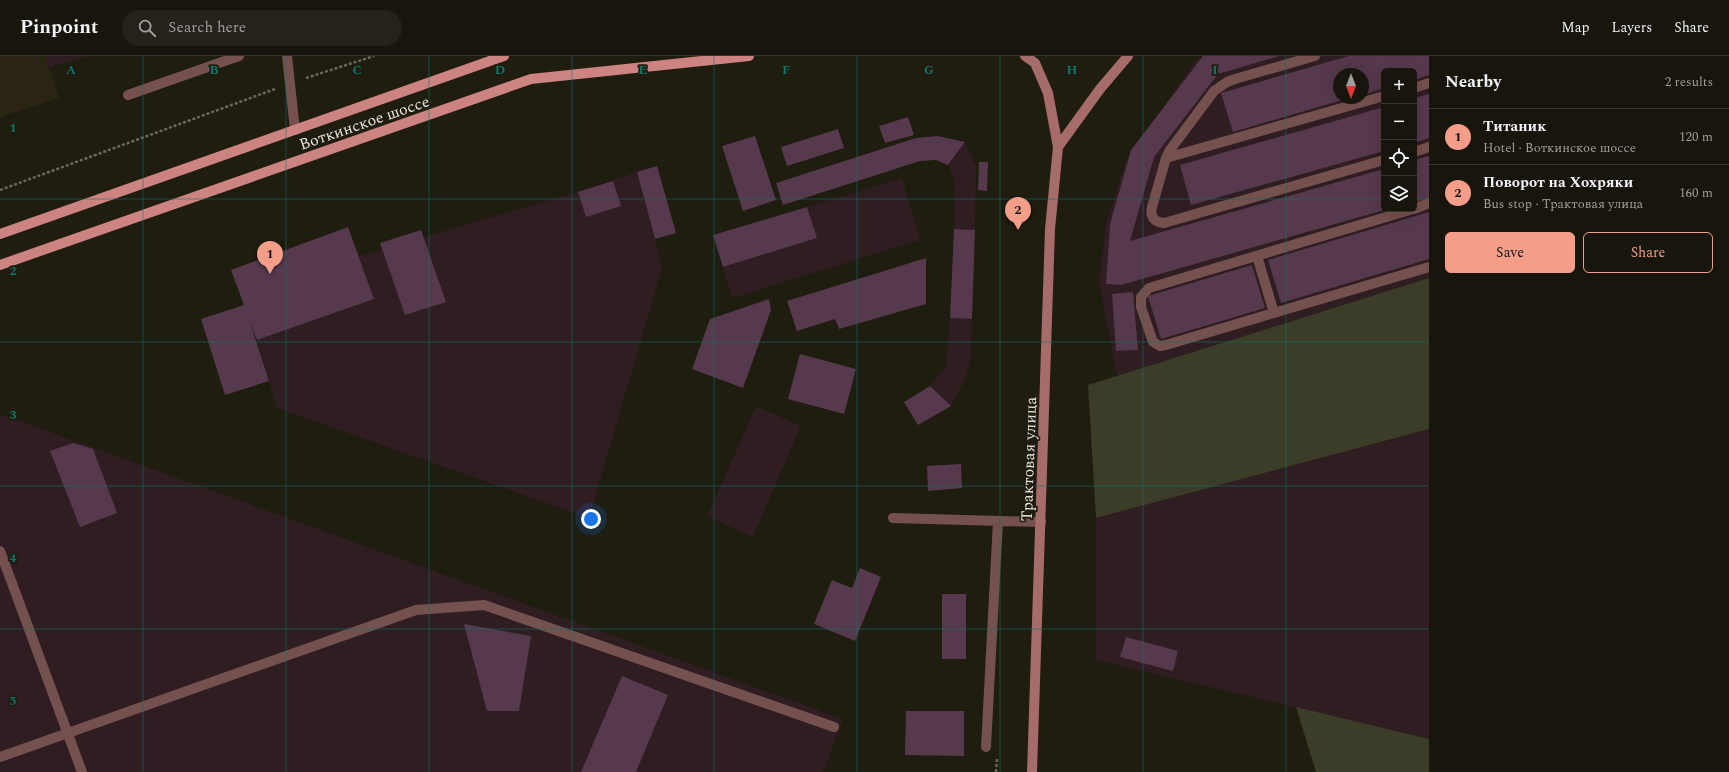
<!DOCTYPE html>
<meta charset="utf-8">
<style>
:root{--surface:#17150c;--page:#24221a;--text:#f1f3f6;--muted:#9e9f9d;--line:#36342d;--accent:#f49e8a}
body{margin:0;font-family:Spectral,serif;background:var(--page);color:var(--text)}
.controls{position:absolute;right:12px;top:12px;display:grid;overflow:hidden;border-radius:6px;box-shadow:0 4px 16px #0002}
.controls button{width:36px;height:36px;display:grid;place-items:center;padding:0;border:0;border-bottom:1px solid var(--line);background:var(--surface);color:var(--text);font:20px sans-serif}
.compass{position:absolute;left:1333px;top:12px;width:36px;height:36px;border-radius:50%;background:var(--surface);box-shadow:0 4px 16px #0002;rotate:180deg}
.you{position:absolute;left:591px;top:463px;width:14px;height:14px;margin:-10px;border:3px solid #fff;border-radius:50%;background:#1a73e8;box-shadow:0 0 0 6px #1a73e833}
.badge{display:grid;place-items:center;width:26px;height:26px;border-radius:50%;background:var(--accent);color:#111;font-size:13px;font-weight:700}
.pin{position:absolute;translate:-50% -33px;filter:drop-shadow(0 1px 2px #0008)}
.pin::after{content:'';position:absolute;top:21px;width:14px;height:12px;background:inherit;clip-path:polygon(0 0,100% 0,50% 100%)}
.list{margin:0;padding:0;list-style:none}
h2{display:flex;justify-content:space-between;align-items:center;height:52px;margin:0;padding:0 16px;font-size:17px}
h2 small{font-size:13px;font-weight:400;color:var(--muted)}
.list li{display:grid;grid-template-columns:26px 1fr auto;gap:12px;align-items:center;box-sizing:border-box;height:56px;padding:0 16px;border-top:1px solid var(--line)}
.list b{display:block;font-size:15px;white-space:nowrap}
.list p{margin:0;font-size:13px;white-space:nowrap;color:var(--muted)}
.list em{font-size:13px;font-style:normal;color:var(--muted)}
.actions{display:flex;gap:8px;padding:12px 16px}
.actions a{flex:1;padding:9px 0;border:1px solid var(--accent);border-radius:6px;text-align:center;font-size:14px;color:var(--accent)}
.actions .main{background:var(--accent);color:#111}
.icon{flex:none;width:22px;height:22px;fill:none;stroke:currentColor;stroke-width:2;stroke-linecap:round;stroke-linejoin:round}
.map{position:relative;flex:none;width:1429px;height:716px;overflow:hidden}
header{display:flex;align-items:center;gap:24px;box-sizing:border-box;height:56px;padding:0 20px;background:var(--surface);border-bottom:1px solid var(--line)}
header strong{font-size:19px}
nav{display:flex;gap:22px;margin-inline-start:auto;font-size:14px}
.search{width:280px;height:36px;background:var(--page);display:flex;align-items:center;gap:10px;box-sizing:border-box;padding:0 14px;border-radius:22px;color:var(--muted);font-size:15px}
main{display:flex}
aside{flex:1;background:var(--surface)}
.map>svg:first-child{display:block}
.built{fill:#2a2412}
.industrial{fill:#2f1d22;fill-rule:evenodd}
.green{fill:#3b3d28}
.building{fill:#56394c}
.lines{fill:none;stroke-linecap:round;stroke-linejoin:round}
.path{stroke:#6b685e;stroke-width:2.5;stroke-dasharray:3 2;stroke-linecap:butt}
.lane{stroke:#74504e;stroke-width:10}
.street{stroke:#74504e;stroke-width:10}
.secondary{stroke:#a66c69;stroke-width:10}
.primary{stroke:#cd837f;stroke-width:10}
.grid{fill:none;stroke:#0f766e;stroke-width:1;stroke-opacity:0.55}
.labels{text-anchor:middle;stroke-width:3.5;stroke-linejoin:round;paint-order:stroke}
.street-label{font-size:16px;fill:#e8e5de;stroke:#1f1c10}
.grid-label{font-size:13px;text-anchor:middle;font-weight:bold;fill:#0f766e;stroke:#1f1c10;stroke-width:3.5;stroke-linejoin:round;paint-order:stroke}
</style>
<header>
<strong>Pinpoint</strong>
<div class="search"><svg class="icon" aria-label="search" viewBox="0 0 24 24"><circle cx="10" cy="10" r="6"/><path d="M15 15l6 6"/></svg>Search here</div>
<nav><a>Map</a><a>Layers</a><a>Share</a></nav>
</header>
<main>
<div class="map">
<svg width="1429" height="716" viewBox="0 0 1429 716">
<rect width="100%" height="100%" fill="#1f1c10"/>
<path class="built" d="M0 0H45L59 42 0 61Z"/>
<path class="industrial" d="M45 0H89L49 12Z
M1207 0H1429V222L1117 320 1099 226 1106 168 1126 104 1196 4ZM1384 15H1414V153H1384ZM1339 18H1363V42H1339Z
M965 86 976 110 975 174 954 173V122L948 109Z
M637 116 662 212 589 462 277 352 257 284 374 243 359 200 578 136Z
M902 122 920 184 732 242 723 211 817 182 807 151Z
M950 262 972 263 971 301 965 324 951 350 930 330 946 311Z
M756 350 801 370 753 481 707 460Z
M0 358 843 663 823 716H0Z
M1429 373V683L1096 604V462Z"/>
<path class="green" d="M1429 222V373L1096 462 1088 329Z
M1296 651 1429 683V716H1316Z"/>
<path class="building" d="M1203 0H1279L1218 18 1154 101 1130 185 1384 113V153H1388L1121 229 1106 228 1110 168 1131 94Z
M1349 0H1429V19L1414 24V15H1384V32L1363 39V18H1339V42H1349L1233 76 1221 37Z
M1429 38V82L1414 87V42Z
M1384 51V95L1191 149 1180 109Z
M908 61 914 79 885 87 879 70Z
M838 73 844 92 787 110 781 91Z
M755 80 776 144 743 155 722 90Z
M938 80 965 86 948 109 936 104 920 105 783 149 776 127 916 82Z
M1429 100V142L1414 146V104Z
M979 106H988L987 135 978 134Z
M657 110 676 177 655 183 637 116Z
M613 125 621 150 586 161 578 136Z
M807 151 817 182 723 211 713 179Z
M1429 156V203L1281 247 1268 204Z
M348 171 374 243 257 284 250 266 269 325 225 339 201 263 244 249 231 214Z
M954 173 975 174 972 263 950 262Z
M421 174 446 246 405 259 380 187Z
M926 202V248L839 273 835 263 797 275 787 245Z
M1252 209 1265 252 1161 283 1148 240Z
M1133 236 1138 294 1116 295 1112 238Z
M769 243 771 254 743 332 692 313 710 263Z
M800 298 856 313 844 358 788 343Z
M930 330 951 350 918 369 904 346Z
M73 387 93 393 117 457 80 471 50 395Z
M961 408 962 432 928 435 927 410Z
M860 512 881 521 855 585 814 568 832 524 852 532Z
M942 538H966V603H942Z
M464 568 531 580 519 655H487Z
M1126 581 1178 595 1173 615 1120 601Z
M622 620 668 639 636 716H581Z
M906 655H964V700L905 699Z"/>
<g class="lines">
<path class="path" d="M306 22 374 0
M0 134 275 33
M996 716 997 703"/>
<path class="lane" d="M1315 0 1235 23 1227 26 1214 35 1170 94 1166 102 1152 151C1150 161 1154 166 1164 167L1384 104
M1414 32 1429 27
M128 39 239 0
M1414 96 1429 91
M1166 102 1384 40
M1413 153 1149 232 1141 241V251L1153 286 1160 290 1166 289 1429 211
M1414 153 1429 147
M1257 200 1274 257
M893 462 1041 466
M0 495 82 716
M986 691 998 465
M0 701 416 554 484 549 834 671"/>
<path class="street" d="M287 0 295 74"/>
<path class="secondary" d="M1025 0 1035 7 1048 37 1058 91 1050 173 1032 716
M1058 91 1100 33 1128 0"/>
<path class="primary" d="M0 178 504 0
M0 209 531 23 749 0"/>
</g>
<path class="grid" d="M143 0V716M286 0V716M429 0V716M572 0V716M714 0V716M857 0V716M1000 0V716M1143 0V716M1286 0V716M0 143H1384M1414 143H1429M0 286H1429M0 430H1429M0 573H1429"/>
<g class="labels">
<g class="street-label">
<text transform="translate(364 66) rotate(-19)" y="6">Воткинское шоссе</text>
<text transform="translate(1028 403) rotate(-88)" y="6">Трактовая улица</text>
</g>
</g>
<g class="grid-label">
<text x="71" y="18">A</text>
<text x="214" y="18">B</text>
<text x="357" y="18">C</text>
<text x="500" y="18">D</text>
<text x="643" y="18">E</text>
<text x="786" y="18">F</text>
<text x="929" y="18">G</text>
<text x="1072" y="18">H</text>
<text x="1215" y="18">I</text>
<text x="13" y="76">1</text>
<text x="13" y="219">2</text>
<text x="13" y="363">3</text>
<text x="13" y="506">4</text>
<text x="13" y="649">5</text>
</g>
</svg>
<div class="controls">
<button>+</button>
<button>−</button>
<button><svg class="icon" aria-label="locate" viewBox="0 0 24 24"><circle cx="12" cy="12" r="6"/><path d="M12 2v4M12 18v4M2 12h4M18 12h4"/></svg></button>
<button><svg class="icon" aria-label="layers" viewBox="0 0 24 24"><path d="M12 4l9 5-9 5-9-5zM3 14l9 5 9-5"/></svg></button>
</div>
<svg class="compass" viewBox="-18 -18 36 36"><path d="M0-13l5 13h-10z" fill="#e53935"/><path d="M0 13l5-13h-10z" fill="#9e9f9d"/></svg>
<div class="you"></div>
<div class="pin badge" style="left:270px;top:218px">1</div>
<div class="pin badge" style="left:1018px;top:174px">2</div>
</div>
<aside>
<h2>Nearby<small>2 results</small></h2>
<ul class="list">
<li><span class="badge">1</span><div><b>Титаник</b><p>Hotel · Воткинское шоссе</p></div><em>120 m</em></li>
<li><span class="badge">2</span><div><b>Поворот на Хохряки</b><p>Bus stop · Трактовая улица</p></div><em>160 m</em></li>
</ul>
<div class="actions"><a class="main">Save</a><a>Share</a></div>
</aside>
</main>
